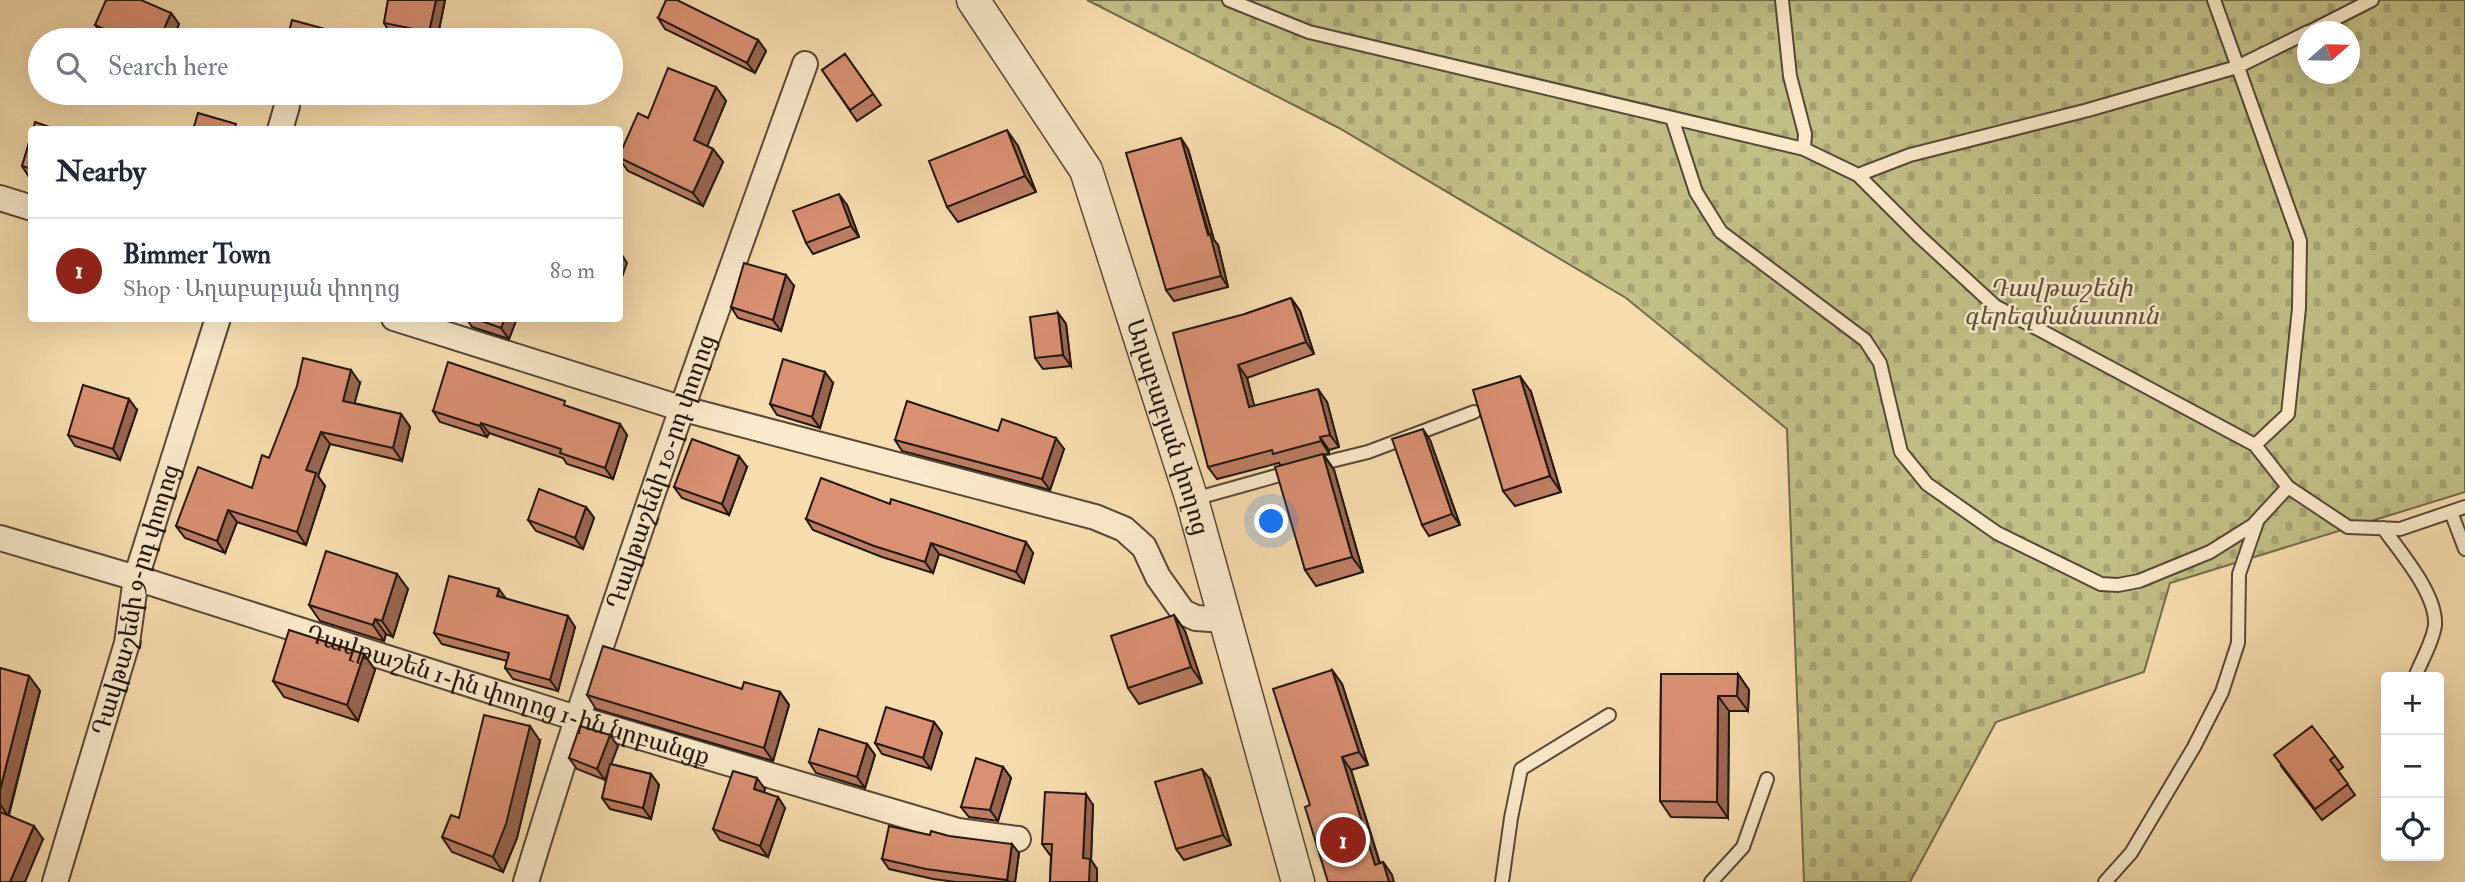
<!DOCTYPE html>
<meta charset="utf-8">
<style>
:root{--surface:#fff;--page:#f2f2f3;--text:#1f2937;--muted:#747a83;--line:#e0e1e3;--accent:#8f2418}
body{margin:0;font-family:"IM FELL Double Pica","Noto Serif Armenian",serif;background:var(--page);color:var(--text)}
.controls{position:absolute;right:21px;bottom:21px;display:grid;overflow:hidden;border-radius:7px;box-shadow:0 7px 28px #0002}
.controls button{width:63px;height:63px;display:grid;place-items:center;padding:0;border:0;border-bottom:2px solid var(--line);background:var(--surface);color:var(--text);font:35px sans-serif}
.compass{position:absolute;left:2297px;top:21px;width:63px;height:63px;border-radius:50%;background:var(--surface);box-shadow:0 7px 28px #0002;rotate:70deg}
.you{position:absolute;left:1272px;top:522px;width:24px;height:24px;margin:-18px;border:5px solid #fff;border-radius:50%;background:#1a73e8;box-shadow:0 0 0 10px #1a73e833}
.badge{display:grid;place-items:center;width:46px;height:46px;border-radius:50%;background:var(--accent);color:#fff;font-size:23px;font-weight:700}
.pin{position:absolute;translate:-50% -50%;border:4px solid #fff;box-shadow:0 2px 7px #0006}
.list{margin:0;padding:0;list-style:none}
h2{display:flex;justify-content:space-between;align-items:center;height:91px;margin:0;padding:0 28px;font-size:30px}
h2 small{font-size:23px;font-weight:400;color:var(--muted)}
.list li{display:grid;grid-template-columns:46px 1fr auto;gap:21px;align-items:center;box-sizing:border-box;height:105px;padding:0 28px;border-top:2px solid var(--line)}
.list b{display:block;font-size:26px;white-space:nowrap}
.list p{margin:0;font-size:23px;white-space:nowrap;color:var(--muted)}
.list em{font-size:23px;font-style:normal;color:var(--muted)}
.icon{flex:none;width:38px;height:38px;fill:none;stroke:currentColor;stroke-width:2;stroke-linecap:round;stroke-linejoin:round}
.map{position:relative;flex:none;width:2465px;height:882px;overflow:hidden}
.search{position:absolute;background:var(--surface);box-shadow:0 7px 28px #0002;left:28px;top:28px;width:595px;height:77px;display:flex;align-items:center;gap:18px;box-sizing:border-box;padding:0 24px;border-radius:38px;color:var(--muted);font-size:26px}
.panel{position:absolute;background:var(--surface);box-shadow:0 7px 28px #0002;left:28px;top:126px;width:595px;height:196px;border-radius:7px}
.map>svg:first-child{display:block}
.cemetery{fill:url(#cemetery-stones);stroke:#726b4c;stroke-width:2;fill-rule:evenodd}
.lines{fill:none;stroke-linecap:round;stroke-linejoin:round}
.service-casing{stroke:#574838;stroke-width:16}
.minor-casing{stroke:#574838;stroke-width:28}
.tertiary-casing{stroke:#574838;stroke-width:35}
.service{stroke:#fae9ca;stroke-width:12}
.minor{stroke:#fae9ca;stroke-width:24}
.tertiary{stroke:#fae9ca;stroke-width:32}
.wall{fill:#bb7c63;stroke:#221711;stroke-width:2}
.shaded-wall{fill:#996550;stroke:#221711;stroke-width:2}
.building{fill:#da9073;stroke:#221711;stroke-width:2}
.labels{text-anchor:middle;stroke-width:5;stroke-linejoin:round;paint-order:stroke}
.park-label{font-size:24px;font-style:italic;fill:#5a523a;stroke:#fae9ca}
.street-label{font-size:24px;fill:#221711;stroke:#fae9ca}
</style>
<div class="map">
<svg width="2465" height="882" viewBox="0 0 2465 882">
<defs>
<pattern id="cemetery-stones" width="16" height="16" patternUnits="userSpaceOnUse" patternTransform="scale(1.75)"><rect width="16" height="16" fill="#c2bf86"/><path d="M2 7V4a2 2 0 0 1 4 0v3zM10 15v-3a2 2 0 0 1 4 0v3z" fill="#a6a373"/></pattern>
</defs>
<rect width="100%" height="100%" fill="#f7ddae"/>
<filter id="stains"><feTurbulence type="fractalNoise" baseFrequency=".00286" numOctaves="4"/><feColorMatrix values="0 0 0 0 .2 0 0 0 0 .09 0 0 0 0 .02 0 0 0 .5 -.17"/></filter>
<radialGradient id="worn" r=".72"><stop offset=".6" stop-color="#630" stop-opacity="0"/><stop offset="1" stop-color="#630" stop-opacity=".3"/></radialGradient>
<path class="cemetery" d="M1087 0H2465V492L2170 583 2144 672 1996 722 1910 882H1804L1787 429 1626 298 1339 128ZM2308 32H2350V74H2308Z"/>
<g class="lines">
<g class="service-casing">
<path id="service" d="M1229 0 1309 32 1804 149 1858 175 1919 236 1995 306 2255 445 2288 487 2348 527 2400 529 2465 507
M1782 0 1790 76 1805 134 1804 149
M2214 0 2300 241 2299 308 2288 414 2255 445
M2309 32 2372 0
M1672 118 1696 192 1721 232 1865 340 1880 363 1901 452 1927 484 1997 533 2101 584 2118 585 2139 581 2210 552 2253 525 2288 487
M1858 175 1910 155 2088 110 2237 67 2308 32
M1315 465 1368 452 1474 412
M1194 499 1294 471
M2451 512 2465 549
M2383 528C2400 552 2437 594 2435 625 2433 642 2421 661 2415 677
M1502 882 1511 818 1521 769 1609 715
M1711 882 1743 847 1767 779
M2105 882 2131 853 2194 747 2222 692 2238 643 2239 574 2257 522"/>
</g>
<g class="minor-casing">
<g id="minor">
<path d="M280 130 287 106"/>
<path d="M0 198 32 208"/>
<path d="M394 318 680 408 1095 517 1124 529 1144 547 1158 577 1183 612 1196 618 1224 620"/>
<path id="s1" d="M0 538 136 578 576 718 958 831 1018 839"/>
<path id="s2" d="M55 882 127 643 136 578 218 318"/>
<path id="s3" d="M526 882C610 606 707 335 805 64"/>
</g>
</g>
<g class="tertiary-casing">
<g id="tertiary">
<path id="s4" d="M973 0 1086 170 1192 500 1298 882"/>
</g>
</g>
<use href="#service" class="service"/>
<use href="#minor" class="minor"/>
<use href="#tertiary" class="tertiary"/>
</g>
<path class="wall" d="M388 0H445L437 40H422L391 34 384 23Z
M171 13 179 24 172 40H112L103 36 95 25Z
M658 18 758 40 766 51 755 73 665 29Z
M845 54 881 105 857 121 822 70Z
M716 87 726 101 707 146 713 149 723 162 703 206 628 171 620 160V154L648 118Z
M323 93H347L345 99Z
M32 133V178L29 177 22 166Z
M1018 146 1036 192 958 222 947 207Z
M1188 149 1214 240 1218 245 1228 287 1174 301 1166 290Z
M847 205 859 237 813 254 806 243Z
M794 286 781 331 738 318 731 307Z
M1291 298 1300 311 1314 354 1247 378 1254 406 1327 402 1339 447 1329 450V453L1324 455 1334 470 1363 572 1316 586 1305 570 1281 466 1279 463 1217 479 1208 467 1245 314Z
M1058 313 1066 324 1071 366 1043 369 1035 358Z
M466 318H517L509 339 472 327Z
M360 383 354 403 401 414 410 427 402 461 330 444 318 476 325 486 306 545 237 522 225 553 185 538 176 526 252 488 269 458Z
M833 383 820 428 777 415 770 404Z
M1531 392 1561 492 1515 506 1503 491Z
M569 407 627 435 613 479 567 464 563 458 489 433 487 437 440 422 433 411Z
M137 410 120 460 75 446 68 435Z
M998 431 1064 449 1050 490 902 451 895 440Z
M1430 440 1460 525 1429 536 1422 525Z
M747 467 729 515 682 498 674 487Z
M586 507 594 518 583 549 536 531 528 520Z
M806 519 1033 553 1024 583 939 554 933 573 882 557 813 530Z
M408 589 393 637 386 634 384 641 320 621 309 605Z
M506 599 575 627 558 691 513 679 505 668 507 661 442 644 434 633Z
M1174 615 1185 631 1202 683 1139 704 1128 688Z
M364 654 375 670 358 721 284 697 273 681Z
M0 668 29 676 40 691 9 815 43 839 0 882Z
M1332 670 1342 684 1368 765 1351 770 1380 863 1383 862 1392 875 1310 805Z
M1661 674H1738L1749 690 1748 711H1729L1728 818 1671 817 1660 801Z
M742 689 780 692 789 705 773 761 596 709 587 695Z
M934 722 942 733 931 769 882 754 875 743Z
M540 741 517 838 503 872 452 852 442 837 459 818Z
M867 744 875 755 865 788 816 773 809 762Z
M618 746 611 764 651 774 659 785 651 819 610 809 602 798 609 769 605 780 577 769 569 758Z
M2335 756 2343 767 2338 771 2355 795 2322 820 2281 766Z
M1003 767 1011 778 998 821 969 817 961 807Z
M1210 779 1231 845 1184 860 1176 849Z
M765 789 764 792 785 808 768 857 720 840 713 829Z
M1093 805 1091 860 1097 869V882H1050L1051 855H1050L1042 844Z
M1019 853 1015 882H956L933 879 889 869 882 859Z"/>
<path class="shaded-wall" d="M436 0H445L437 40H435L429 32Z
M171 13 179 24 172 40H159Z
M758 40 766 51 755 73 747 63Z
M716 87 726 101 704 154 694 140Z
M341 93H347L345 99Z
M1007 130 1018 146 1036 192 1025 176Z
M1181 138 1188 149 1214 240 1218 245 1228 287 1221 276Z
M713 149 723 162 703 206 693 193Z
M839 194 847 205 859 237 851 226Z
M620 252 627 263 620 283Z
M786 275 794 286 781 331 773 320Z
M1291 298 1300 311 1314 354 1306 342Z
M1058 313 1066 324 1071 366 1063 355Z
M505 318H517L509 339 501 328Z
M1238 365 1247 378 1258 420 1249 407Z
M351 370 360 383 352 413 343 401Z
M825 372 833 383 820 428 812 417Z
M1520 376 1531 392 1561 492 1550 476Z
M1318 389 1327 402 1339 447 1330 435Z
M129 399 137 410 120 460 113 449Z
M401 414 410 427 402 461 393 448Z
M481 423 489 433 487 437 480 426Z
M620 424 627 435 613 479 605 468Z
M1423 429 1430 440 1460 525 1452 514Z
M321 432 330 444 318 476 325 486 306 545 297 532 306 470Z
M1320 437 1329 450V453L1321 441Z
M1056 438 1064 449 1050 490 1042 479Z
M1323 454 1334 470 1363 572 1352 557Z
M739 456 747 467 729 515 722 504Z
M586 507 594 518 583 549 575 538Z
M228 510 237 522 225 553 217 541Z
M1026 542 1033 553 1024 583 1016 572Z
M931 543 939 554 933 573 925 562Z
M397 574 408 589 393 637 382 621Z
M499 589 507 600 497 596Z
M1174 615 1185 631 1202 683 1191 667Z
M568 616 575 627 558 691 550 680Z
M375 619 386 634 384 641 373 625Z
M364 654 375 670 358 721 347 705Z
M1332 670 1342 684 1368 765 1359 752Z
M1738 674 1749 690 1748 711 1737 696Z
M29 676 40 691 8 816 0 804V790Z
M780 692 789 705 773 761 764 748Z
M1718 696 1729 711 1728 818 1717 802Z
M934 722 942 733 931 769 923 758Z
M530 726 540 741 517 838 503 872 493 857Z
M610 735 618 746 605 780 597 769Z
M867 744 875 755 865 788 857 777Z
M1342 757 1351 770 1384 878 1375 865Z
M1003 767 1011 778 998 821 990 810Z
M1202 769 1210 779 1231 845 1223 835Z
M651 774 659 785 651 819 643 808Z
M757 778 765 789 761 800 754 789Z
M1086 794 1093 805 1091 860 1097 869V882H1089L1083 858Z
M778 797 785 808 768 857 760 846Z
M34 826 43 839 25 882H10Z
M1012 844 1019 853 1015 882H1009L1007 880Z
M1383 862 1392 875 1394 882H1389Z"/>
<path class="building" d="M106 0H141L171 13 159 40H129L95 25Z
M388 0H436L429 32 384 23Z
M666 0H677L758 40 747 63 658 18Z
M292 20 351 36 350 40H287Z
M845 54 873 94 850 110 822 70Z
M668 68 716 87 694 140 713 149 693 193 620 158V154L638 113 648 118Z
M198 113 236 124 234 130H193Z
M35 122 58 130H33Z
M1007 130 1025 176 947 207 929 161Z
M32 133V169L22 166Z
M1181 138 1208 235 1210 234 1221 276 1166 290 1126 153Z
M839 194 851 226 806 243 793 211Z
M744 263 786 275 773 320 731 307Z
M1291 298 1306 342 1238 365 1249 407 1318 389 1330 435 1320 437 1321 441 1273 454 1272 450 1208 467 1173 333 1245 314Z
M1058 313 1063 355 1035 358 1030 317Z
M473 318H505L501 328Z
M303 358 351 370 343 401 401 414 393 448 321 432 306 470 316 473 297 532 228 510 217 541 176 526 198 467 252 488 262 455 269 458 297 386Z
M783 359 825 372 812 417 770 404Z
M448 362 565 401 564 405 620 424 605 468 560 453 561 449 481 423 480 426 433 411Z
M1520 376 1550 476 1503 491 1473 390Z
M83 385 129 399 113 449 68 435Z
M907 401 998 431 1002 419 1056 438 1042 479 895 440Z
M1423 429 1452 514 1422 525 1392 439Z
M692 439 739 456 722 504 674 487Z
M1323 454 1352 557 1305 570 1275 467Z
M821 478 890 504 891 499 1026 542 1016 572 931 543 925 562 874 546 806 519Z
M539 489 586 507 575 538 528 520Z
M326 551 397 574 382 621 375 619 373 625 309 605Z
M449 576 499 589 497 596 568 616 550 680 505 668 509 653 434 633Z
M1174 615 1191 667 1128 688 1111 636Z
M289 630 364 654 347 705 273 681Z
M603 646 742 689 744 682 780 692 764 748 587 695Z
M0 668 29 676 0 790Z
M1332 670 1359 752 1342 757 1375 865 1383 862 1389 882H1328L1305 807 1310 805 1273 689Z
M1661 674H1738L1737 696H1718L1717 802 1660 801Z
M886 707 934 722 923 758 875 743Z
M484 715 530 726 506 824 493 857 442 837 451 815 459 818Z
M580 726 610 735 597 769 569 758Z
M2312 726 2335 756 2330 760 2348 784 2315 809 2274 755Z
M819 729 867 744 857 777 809 762Z
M976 758 1003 767 990 810 961 807Z
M610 764 651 774 643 808 602 798Z
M1202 769 1223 835 1176 849 1155 782Z
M733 771 757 778 754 789 778 797 760 846 713 829Z
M1045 792 1086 794 1083 858 1090 859 1089 882H1050L1052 844H1042Z
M0 812 34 826 10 882H0Z
M889 826 930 835 931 831 949 836 1012 844 1007 880 926 869 882 859Z"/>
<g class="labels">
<g class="park-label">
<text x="2061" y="296">Դավթաշենի<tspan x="2061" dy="28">գերեզմանատուն</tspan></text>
</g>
<g class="street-label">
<text dy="8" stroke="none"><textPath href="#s4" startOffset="474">Աղաբաբյան փողոց</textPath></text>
<text dy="8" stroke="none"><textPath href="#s3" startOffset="432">Դավթաշենի 10-րդ փողոց</textPath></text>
<text dy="8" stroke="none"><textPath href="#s2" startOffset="294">Դավթաշենի 9-րդ փողոց</textPath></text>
<text dy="8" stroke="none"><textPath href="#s1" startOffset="532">Դավթաշեն 1-ին փողոց 1-ին նրբանցք</textPath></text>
</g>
</g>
<rect width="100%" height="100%" filter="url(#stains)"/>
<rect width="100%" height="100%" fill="url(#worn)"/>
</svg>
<div class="controls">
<button>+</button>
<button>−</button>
<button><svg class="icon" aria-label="locate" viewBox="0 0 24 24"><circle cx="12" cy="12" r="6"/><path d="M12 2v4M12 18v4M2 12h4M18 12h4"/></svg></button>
</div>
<svg class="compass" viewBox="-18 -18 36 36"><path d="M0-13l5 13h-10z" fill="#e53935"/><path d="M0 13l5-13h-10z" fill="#747a83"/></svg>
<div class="you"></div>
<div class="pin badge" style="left:1343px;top:840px">1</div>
<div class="search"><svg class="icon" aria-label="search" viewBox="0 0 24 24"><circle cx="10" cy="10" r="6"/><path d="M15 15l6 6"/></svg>Search here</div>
<section class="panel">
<h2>Nearby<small></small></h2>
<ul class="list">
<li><span class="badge">1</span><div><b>Bimmer Town</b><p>Shop · Աղաբաբյան փողոց</p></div><em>80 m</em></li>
</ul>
</section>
</div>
